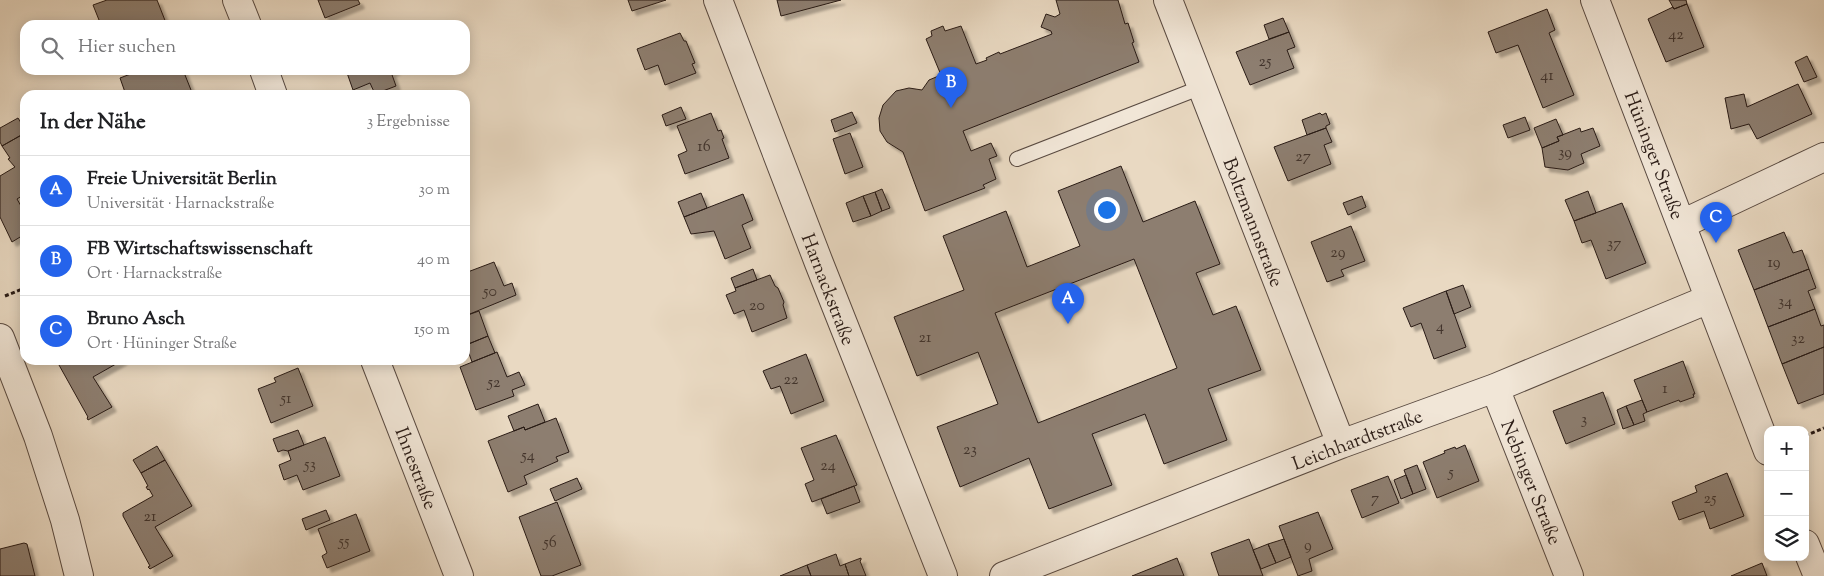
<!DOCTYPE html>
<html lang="de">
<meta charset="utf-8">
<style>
:root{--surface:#fff;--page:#f2f2f2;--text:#202124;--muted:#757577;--line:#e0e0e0;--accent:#2563eb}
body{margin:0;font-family:"Sorts Mill Goudy",serif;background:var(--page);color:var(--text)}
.controls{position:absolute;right:15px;bottom:15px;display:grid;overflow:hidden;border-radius:10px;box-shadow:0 2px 12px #0003}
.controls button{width:45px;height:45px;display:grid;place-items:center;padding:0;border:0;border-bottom:1px solid var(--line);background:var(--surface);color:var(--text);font:25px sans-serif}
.you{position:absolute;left:1106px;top:209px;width:18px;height:18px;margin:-12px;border:4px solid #fff;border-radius:50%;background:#1a73e8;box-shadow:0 0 0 8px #1a73e833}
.badge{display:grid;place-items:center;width:32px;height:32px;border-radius:50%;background:var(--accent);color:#fff;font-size:16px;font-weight:700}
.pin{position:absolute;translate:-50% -41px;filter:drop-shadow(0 1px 2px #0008)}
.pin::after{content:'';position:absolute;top:26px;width:18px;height:15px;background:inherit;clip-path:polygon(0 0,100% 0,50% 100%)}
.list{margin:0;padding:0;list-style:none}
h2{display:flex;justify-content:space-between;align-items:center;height:65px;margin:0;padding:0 20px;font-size:21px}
h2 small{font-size:16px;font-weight:400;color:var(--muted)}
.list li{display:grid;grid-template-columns:32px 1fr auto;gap:15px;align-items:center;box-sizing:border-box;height:70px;padding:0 20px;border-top:1px solid var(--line)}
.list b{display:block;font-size:19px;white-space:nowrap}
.list p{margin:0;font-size:16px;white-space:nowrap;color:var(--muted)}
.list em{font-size:16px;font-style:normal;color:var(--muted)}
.icon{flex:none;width:28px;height:28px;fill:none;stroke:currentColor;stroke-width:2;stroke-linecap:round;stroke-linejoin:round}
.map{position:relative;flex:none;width:1824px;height:576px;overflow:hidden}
.search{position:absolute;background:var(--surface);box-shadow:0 2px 12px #0003;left:20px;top:20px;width:450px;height:55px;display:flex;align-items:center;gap:12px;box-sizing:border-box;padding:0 18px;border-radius:15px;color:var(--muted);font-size:19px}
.panel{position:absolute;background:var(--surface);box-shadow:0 2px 12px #0003;left:20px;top:90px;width:450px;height:275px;border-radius:15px}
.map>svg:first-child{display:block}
.building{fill:#8d7e6f;stroke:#291b16;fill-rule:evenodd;filter:url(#shadow)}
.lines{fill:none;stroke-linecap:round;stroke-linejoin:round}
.lane-casing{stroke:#594a41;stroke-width:16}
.street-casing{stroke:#594a41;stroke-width:30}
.path{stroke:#291b16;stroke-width:3;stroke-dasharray:4 2.5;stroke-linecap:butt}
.lane{stroke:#f1e6d7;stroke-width:14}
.street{stroke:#f1e6d7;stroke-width:28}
.labels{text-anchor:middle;stroke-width:5;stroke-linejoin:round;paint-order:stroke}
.number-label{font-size:16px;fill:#42342c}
.street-label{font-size:19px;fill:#291b16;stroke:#f1e6d7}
</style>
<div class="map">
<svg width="1824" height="576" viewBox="0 0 1824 576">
<defs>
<filter id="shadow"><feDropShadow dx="4.5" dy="4.5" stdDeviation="1" flood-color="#0004"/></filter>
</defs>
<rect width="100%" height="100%" fill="#e9d9c2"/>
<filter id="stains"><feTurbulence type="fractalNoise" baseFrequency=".004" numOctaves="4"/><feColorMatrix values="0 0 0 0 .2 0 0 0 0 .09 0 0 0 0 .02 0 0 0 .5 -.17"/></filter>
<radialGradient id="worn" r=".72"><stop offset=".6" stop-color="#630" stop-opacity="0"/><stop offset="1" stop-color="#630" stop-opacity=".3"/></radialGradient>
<path class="building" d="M107 0H157L166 23 162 25H101L93 5Z
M318 0H358L360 4 325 18Z
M628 0H666L632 11Z
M777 0H841L781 16Z
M1056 0H1118L1125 24 1128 23 1134 42 1132 43 1139 62 963 131 971 151 991 143 997 156 989 159 996 179 983 185 985 188 925 211 903 152 887 142 880 131 879 118 883 105 896 91 909 88 922 90 929 80 941 75 926 39 932 36 931 31 943 26 945 31 961 26 976 64 987 60 986 58 999 52 1000 54 1052 34 1051 31 1041 27 1046 14 1055 17 1060 14Z
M1669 0H1686L1687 4 1674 9Z
M1687 4 1704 47 1666 62 1648 19 1673 7 1674 9Z
M1547 9 1555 30 1549 33 1574 95 1543 108 1518 45 1496 53 1488 32Z
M1283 18 1289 32 1269 39 1264 25Z
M1289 32 1295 47 1287 50 1294 68 1250 85 1236 52Z
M680 33 684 41H686L695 63 692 64 696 73 665 85 658 65 645 70 637 49Z
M1807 56 1817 77 1804 82 1795 62Z
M141 70H183L193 95H126L120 78Z
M346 70H396L391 72 396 86 375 94 370 83 353 90Z
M1798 84 1812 114 1757 139 1749 124 1731 129 1725 98 1744 94 1747 107Z
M681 107 686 119 666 126 662 115Z
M852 112 857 123 835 132 831 120Z
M711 113 718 131 721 130 724 138 722 139 729 158 685 174 678 155 687 151 677 126Z
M1320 113 1322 115 1326 113 1330 124 1326 126V128L1307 135 1302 120Z
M1525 117 1530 130 1508 138 1503 125Z
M18 118 25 129V133L2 146 0 142V128Z
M1556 119 1563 135 1557 137 1559 141 1542 148 1534 128Z
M1326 128 1332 142 1324 145 1331 164 1288 181 1274 147Z
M1580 128 1581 132 1593 128 1600 146 1581 154 1584 163 1568 170 1545 167 1542 148 1559 141 1557 137Z
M25 133V194L17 199 25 213V234L12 242 0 217V176L15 167 8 159 10 158 2 146Z
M850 133 863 167 845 174 833 139Z
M1121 166 1143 222 1195 201 1220 264 1196 273 1213 315 1236 306 1261 370 1208 389 1227 440 1164 464 1145 414 1092 434 1112 485 1049 509 1029 458 960 487 937 427 998 404 978 352 917 376 894 317 964 290 943 236 1006 211 1027 267 1080 246 1058 191ZM1134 259 1177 368 1038 423 995 313Z
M882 189 890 208 882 211 875 192Z
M1588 191 1596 213 1574 221 1565 200Z
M875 192 882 211 871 216 863 196Z
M701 193 707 208 684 217 678 202Z
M743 194 753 220 742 225 751 248 725 259 714 231 691 234 684 217Z
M863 196 871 216 853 222 846 203Z
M1362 196 1366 207 1348 215 1343 203Z
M1622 203 1646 263 1606 279 1591 240 1582 243 1574 221Z
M1351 226 1365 261 1341 270 1344 276 1327 282 1311 242Z
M1784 232 1793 253 1802 250 1809 269 1754 290 1738 250Z
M494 262 504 286 512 283 516 295 465 316V273Z
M753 269 757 280 735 288 731 278Z
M1809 269 1816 288 1808 291 1815 309 1768 327 1754 290Z
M770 275 775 286 778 288 784 302 783 305 787 318 752 332 744 310 734 314 726 295 736 291 735 288Z
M1463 285 1471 307 1454 314 1446 291Z
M1446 291 1466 347 1434 359 1421 323 1411 327 1403 308Z
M1815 309 1821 326 1824 325V347L1782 364 1768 327Z
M479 311 488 336 466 345 465 316Z
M488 336 495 353 472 362 466 345Z
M1824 347V394L1798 404 1782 364Z
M497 352 507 377 519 372 525 385 512 390 514 396 476 410 460 367Z
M806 354 824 401 791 414 780 386 771 389 763 371Z
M64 360H123L93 377 112 407 88 420 87 418 88 417 59 365 60 362Z
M1683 361 1695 394H1693L1694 397 1680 402 1679 400 1647 412 1634 380Z
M298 368 313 406 271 423 258 389 276 382 274 378Z
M1603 392 1615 424 1566 444 1553 411Z
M1642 400 1647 412 1643 414 1645 421 1634 425 1626 406Z
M538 404 545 422 525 430 524 427 514 431 508 416Z
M1626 406 1634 425 1623 429 1617 410Z
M556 418 569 452 556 457 558 461 524 476 527 484 508 492 488 441 524 427 525 430Z
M298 430 304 445 288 451 283 450 278 452 273 439Z
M836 435 857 485 812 502 805 484 814 480 801 448Z
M325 437 340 476 303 490 297 475 284 480 279 465 291 460 288 451Z
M1465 445 1479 481 1437 498 1423 462 1445 453 1444 451 1455 447 1456 449Z
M157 446 165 460 141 473 133 460Z
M165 460 192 506 155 527 173 556 150 569 148 567 150 566 123 516V513L153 496 149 489 148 490 146 487 148 486 141 473Z
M1417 465 1426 489 1413 494 1404 470Z
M1727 473 1744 516 1710 529 1704 511 1679 520 1672 502 1697 492 1695 486Z
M1406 475 1413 494 1401 499 1394 480Z
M1388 476 1399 503 1362 518 1351 490Z
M577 478 582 489 555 501 550 489Z
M854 486 860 502 827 514 821 499Z
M557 502 581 565 552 576H541L519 517Z
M326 510 330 520 306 530 302 519Z
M1318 512 1333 549 1309 559 1312 571 1298 576 1279 526Z
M356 514 370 551 327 568 322 556 327 553 318 529Z
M1249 539 1263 576H1219L1211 553Z
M1284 539 1291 557 1276 563 1268 544Z
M24 543 27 544 35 576H0V549Z
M1268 544 1276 563 1261 569 1253 550Z
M836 554 840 566 845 564 849 576H811L807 565Z
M861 558V560L860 561 866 576H849L845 564Z
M1177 558 1184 576H1132Z
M1762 563 1767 576H1731Z
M807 565 811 576H780Z"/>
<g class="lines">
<g class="lane-casing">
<path id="lane" d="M1017 159 1202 87"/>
</g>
<g class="street-casing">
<path id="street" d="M237 0 247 25
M718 0 819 263 943 576
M1168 0 1341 444
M1595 0 1768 451
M264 70 273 95
M1682 224 1824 157
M0 338 38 436 65 520 79 576
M375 360 459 576
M1495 388 1569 576
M1805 544 1818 576
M1004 576 1341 444 1495 388 1709 299"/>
</g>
<path class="path" d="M5 296 25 288
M1805 436 1824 428"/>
<use href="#lane" class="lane"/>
<use href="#street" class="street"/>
</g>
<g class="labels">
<g class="number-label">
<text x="1676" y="39">42</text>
<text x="1265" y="66">25</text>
<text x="1547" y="80">41</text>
<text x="704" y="151">16</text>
<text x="1565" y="157">39</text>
<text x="1303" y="161">27</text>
<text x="1614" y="248">37</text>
<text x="1338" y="257">29</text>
<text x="1774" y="267">19</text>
<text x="490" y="296">50</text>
<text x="1785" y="306">34</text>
<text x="757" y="310">20</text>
<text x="1440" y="331">4</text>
<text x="925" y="342">21</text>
<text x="1798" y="343">32</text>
<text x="791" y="384">22</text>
<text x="494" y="387">52</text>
<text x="1665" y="393">1</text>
<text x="286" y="403">51</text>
<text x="1584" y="424">3</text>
<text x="970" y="454">23</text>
<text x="528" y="460">54</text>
<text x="310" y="469">53</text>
<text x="828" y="470">24</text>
<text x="1451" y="477">5</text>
<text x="1375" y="503">7</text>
<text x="1710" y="503">25</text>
<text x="150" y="521">21</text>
<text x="344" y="546">55</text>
<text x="550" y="547">56</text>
<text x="1308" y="550">9</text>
</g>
<g class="street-label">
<text transform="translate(1655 155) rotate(69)" y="7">Hüninger Straße</text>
<text transform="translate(1254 222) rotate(69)" y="7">Boltzmannstraße</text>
<text transform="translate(829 289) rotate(69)" y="7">Harnackstraße</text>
<text transform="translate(1357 439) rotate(-21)" y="7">Leichhardtstraße</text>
<text transform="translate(417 468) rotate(69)" y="7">Ihnestraße</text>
<text transform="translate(1532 482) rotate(68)" y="7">Nebinger Straße</text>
</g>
</g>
<rect width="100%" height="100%" filter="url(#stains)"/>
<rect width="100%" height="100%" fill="url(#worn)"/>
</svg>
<div class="controls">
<button>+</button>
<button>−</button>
<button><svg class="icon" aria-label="layers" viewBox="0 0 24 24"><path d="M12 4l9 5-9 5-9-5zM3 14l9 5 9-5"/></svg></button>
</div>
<div class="you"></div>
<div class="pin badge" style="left:1068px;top:324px">A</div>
<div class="pin badge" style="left:951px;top:108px">B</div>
<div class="pin badge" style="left:1716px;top:243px">C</div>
<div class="search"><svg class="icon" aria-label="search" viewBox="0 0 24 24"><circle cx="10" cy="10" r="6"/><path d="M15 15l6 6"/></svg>Hier suchen</div>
<section class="panel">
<h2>In der Nähe<small>3 Ergebnisse</small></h2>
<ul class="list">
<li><span class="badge">A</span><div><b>Freie Universität Berlin</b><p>Universität · Harnackstraße</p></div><em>30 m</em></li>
<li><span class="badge">B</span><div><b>FB Wirtschaftswissenschaft</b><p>Ort · Harnackstraße</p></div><em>40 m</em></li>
<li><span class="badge">C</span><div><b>Bruno Asch</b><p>Ort · Hüninger Straße</p></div><em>150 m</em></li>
</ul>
</section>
</div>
